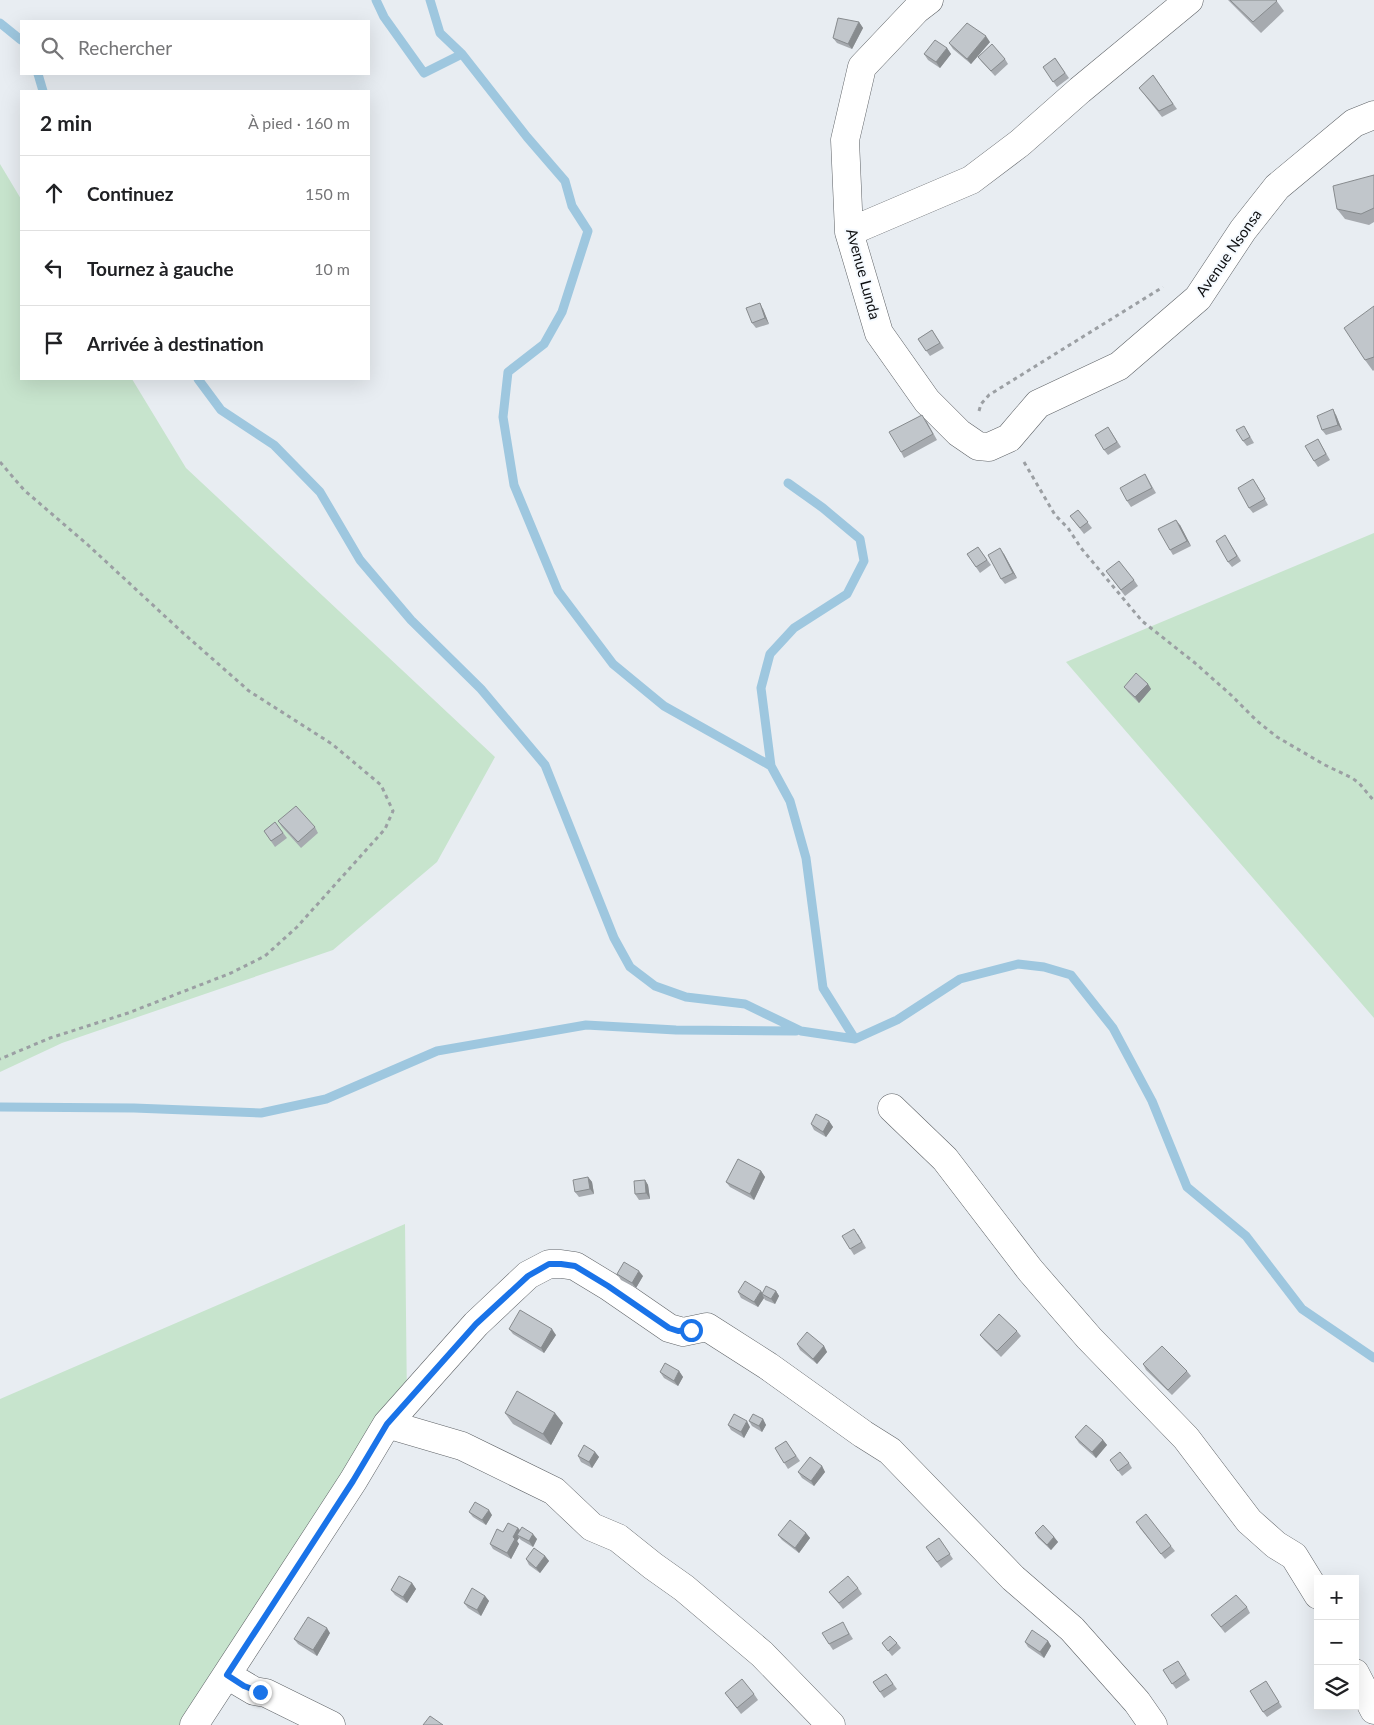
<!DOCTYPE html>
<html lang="fr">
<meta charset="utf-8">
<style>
:root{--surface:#fff;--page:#f2f2f2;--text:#202124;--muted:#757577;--line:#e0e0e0}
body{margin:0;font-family:Lato,sans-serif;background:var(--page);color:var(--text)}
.controls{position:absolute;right:15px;bottom:15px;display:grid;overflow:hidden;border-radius:0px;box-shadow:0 5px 20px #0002}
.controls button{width:45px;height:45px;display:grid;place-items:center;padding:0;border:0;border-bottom:1px solid var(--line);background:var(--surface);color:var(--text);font:25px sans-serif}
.stop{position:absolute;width:15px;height:15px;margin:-11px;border:4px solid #1a73e8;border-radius:50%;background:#fff}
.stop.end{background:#1a73e8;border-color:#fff;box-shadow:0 1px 5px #0008}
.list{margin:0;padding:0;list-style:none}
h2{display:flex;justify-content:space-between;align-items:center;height:65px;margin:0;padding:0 20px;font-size:21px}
h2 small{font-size:16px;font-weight:400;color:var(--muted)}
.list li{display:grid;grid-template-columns:32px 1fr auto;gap:15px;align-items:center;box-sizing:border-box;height:75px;padding:0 20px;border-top:1px solid var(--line)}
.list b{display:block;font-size:19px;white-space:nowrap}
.list em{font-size:16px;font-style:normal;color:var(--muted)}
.icon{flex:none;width:28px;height:28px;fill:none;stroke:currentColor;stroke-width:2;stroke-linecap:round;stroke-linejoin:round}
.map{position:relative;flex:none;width:1374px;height:1725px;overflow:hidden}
.search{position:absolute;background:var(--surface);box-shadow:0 5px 20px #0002;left:20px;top:20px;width:350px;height:55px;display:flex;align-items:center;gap:12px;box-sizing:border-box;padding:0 18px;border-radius:0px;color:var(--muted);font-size:19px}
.panel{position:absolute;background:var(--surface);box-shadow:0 5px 20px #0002;left:20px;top:90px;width:350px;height:290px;border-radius:0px}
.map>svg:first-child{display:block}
.green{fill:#c7e4cd}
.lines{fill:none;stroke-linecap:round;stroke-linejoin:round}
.stream{stroke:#9ec7df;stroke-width:9}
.minor-casing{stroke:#5f6367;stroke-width:29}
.path{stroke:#9b9fa3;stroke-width:3;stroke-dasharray:4 4;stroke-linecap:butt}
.minor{stroke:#fff;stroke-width:28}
.wall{fill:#a6aaaf}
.shaded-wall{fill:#878b8e}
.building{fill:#c1c6cb;stroke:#878b8e}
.route{stroke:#1a73e8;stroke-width:6}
.labels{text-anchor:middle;stroke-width:4;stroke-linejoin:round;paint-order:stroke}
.street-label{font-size:15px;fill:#0c0d0f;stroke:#f5faff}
</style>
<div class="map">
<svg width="1374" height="1725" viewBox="0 0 1374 1725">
<rect width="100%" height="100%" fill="#e8edf2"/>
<path class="green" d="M0 164 21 199V379H132L186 468 495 757 437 862 333 950 62 1043 0 1072Z
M1374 533V1018L1066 662Z
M405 1224 407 1404 200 1725H0V1399Z"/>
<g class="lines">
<path class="stream" d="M376 0 384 17 424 73 462 54
M430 0 440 33 462 54 527 137 565 181 572 206 588 231 562 312 544 344 508 372 503 417 514 485 558 591 613 664 664 706 771 766 790 801 806 858 823 988 855 1039
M0 23 21 40
M38 74 43 91
M198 379 221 410 274 445 320 492 360 560 411 620 481 689 545 765 614 938 630 967 655 986 686 997 745 1004 801 1031 855 1039 897 1020 960 979 1018 964 1044 967 1071 975 1113 1028 1152 1101 1187 1187 1246 1236 1302 1309 1374 1358
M771 766 761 688 770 654 794 628 847 594 864 561 860 539 823 508 788 483
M0 1107 134 1108 261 1113 326 1099 437 1051 586 1025 676 1030 796 1031"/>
<g class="minor-casing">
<path id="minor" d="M929 0 916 10 862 67 845 140 849 232 879 333 927 401 959 433 978 446 989 447 1009 438 1038 404 1119 366 1198 298 1243 230 1277 187 1354 123 1374 115
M849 232 971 180 1020 143 1080 90 1189 0
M892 1108 945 1159 1030 1270 1089 1338 1186 1438 1249 1521 1276 1545 1294 1556 1318 1595
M387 1424 462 1446 554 1491 592 1527 618 1538 653 1566 684 1588 762 1654 831 1725
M1355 1673 1374 1710
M227 1675 254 1691 266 1693 331 1725
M194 1725 353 1481 387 1424 476 1324 528 1275 549 1264H561L575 1266 608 1286 669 1328 683 1332 707 1327 768 1366 863 1434 890 1451 1013 1578 1072 1629 1137 1702 1153 1725"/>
</g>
<path class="path" d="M979 411 981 404 989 395 1163 287
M0 462 24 490 88 545 182 632 249 691 332 744 381 785 393 811 385 829 297 927 265 956 231 973 128 1013 50 1038 0 1059
M1024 462 1055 515 1068 528 1081 548 1142 621 1195 663 1231 695 1257 721 1277 737 1325 765 1352 778 1359 783 1374 801"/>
<use href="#minor" class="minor"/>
</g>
<path class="wall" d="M1228 0H1276L1284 11 1261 33Z
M859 22 863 28 852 49 837 43 833 38Z
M990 42 971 64 953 49 949 43Z
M947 48 951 54 940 68 928 60 924 54Z
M978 57 1005 59 1008 64 995 76 982 62Z
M1055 58 1069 78 1057 87 1043 67Z
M1153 75 1177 109 1162 117 1139 88Z
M1374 175V222L1369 225 1345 219 1337 209Z
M1374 306V370L1373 371 1365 360Z
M763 309 769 324 756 328 752 323Z
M932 330 944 348 930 356 918 339Z
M1336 415 1342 430 1326 435 1322 430Z
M926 420 937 440 904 458 901 452Z
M1108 427 1121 447 1108 455 1104 450Z
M1247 431 1254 443 1247 446 1243 441Z
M1318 439 1330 460 1318 467 1314 461Z
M1145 474 1156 493 1131 507 1127 501Z
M1257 485 1268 505 1253 513 1249 508Z
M1078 510 1092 528 1084 534 1070 516Z
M1180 525 1191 546 1173 555 1170 550Z
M1228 540 1241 561 1232 567 1228 562Z
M978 547 991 565 980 573 967 554Z
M1004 554 1017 578 1005 584 1001 579Z
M1106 571 1134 580 1138 586 1125 596Z
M1148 684 1151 689 1139 703 1128 692 1124 687Z
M278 821 315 827 318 833 301 848 282 827Z
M275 822 287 838 275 847 264 831Z
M829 1121 833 1127 826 1137 814 1130 811 1124Z
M761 1171 765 1177 754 1200 730 1187 726 1182Z
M588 1177 592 1182 594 1194 579 1197 575 1192Z
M645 1180 648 1185 650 1199 639 1200 635 1194Z
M858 1234 866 1248 854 1255 842 1236Z
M617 1274 643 1276 636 1288 621 1280Z
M776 1291 779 1296 775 1304 765 1300 764 1298 758 1307 741 1298 738 1292 762 1293Z
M509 1329 556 1335 544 1353 513 1334Z
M1017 1331 1021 1336 1001 1357 984 1340 980 1335Z
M797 1344 824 1346 827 1352 817 1364 800 1350Z
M1143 1364 1187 1371 1191 1376 1172 1395 1146 1370Z
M679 1371 683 1377 678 1386 664 1378 660 1372Z
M505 1413 563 1423 551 1445 513 1424Z
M763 1419 766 1425 762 1432 752 1426 749 1421Z
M728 1425 750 1427 744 1438 731 1430Z
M1075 1437 1103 1440 1107 1445 1096 1458 1079 1443Z
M786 1441 800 1461 788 1469 775 1448Z
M595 1452 599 1457 592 1468 581 1462 578 1456Z
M1110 1460 1129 1463 1132 1468 1122 1476Z
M822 1466 825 1472 814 1486 802 1478 798 1472Z
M469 1512 492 1515 486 1525 473 1517Z
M1139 1527 1171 1546 1175 1551 1165 1559Z
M518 1528 520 1530 537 1539 533 1547 521 1540 519 1538 517 1541 519 1544 511 1559 493 1549 490 1544 503 1532Z
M806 1533 810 1538 799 1553 782 1540 778 1535Z
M1035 1533 1054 1537 1058 1542 1051 1550 1038 1538Z
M939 1538 953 1559 941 1568 926 1547Z
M545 1556 549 1561 540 1573 529 1565 526 1559Z
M412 1583 416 1589 407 1603 395 1595 391 1590Z
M858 1588 862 1594 843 1609 829 1592Z
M485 1596 489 1601 481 1616 468 1608 464 1603Z
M1247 1607 1250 1613 1225 1633 1211 1615Z
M846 1628 853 1639 833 1650 829 1644Z
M330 1633 317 1656 298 1644 294 1639Z
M1048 1641 1051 1646 1044 1658 1028 1647 1025 1642Z
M882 1643H897L901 1648 892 1656Z
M1181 1666 1190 1680 1176 1689 1163 1670Z
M886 1674 897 1689 884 1698 873 1682Z
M1269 1686 1282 1707 1267 1717 1263 1712Z
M725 1693 754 1694 758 1700 741 1714Z"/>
<path class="shaded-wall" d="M859 22 863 28 852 49 848 44Z
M986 36 990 42 971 64 967 59Z
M947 48 951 54 940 68 936 62Z
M760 303 763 309 769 324 765 318Z
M1333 409 1336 415 1342 430 1338 425Z
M1176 520 1180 525 1191 546 1187 541Z
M1000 548 1004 554 1017 578 1013 573Z
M1148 684 1151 689 1139 703 1135 697Z
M829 1121 833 1127 826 1137 823 1132Z
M761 1171 765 1177 754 1200 750 1194Z
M588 1177 592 1182 594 1194 590 1189Z
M645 1180 648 1185 650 1199 646 1193Z
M639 1271 643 1276 636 1288 632 1283Z
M761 1291 764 1295 762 1294 764 1298 758 1307 754 1302Z
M776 1291 779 1296 775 1304 771 1299Z
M552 1329 556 1335 544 1353 541 1348Z
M824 1346 827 1352 817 1364 813 1359Z
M679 1371 683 1377 678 1386 674 1381Z
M555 1413 563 1423 551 1445 543 1434Z
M763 1419 766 1425 762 1432 759 1426Z
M747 1421 750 1427 744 1438 741 1432Z
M1103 1440 1107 1445 1096 1458 1092 1452Z
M595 1452 599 1457 592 1468 589 1462Z
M822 1466 825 1472 814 1486 811 1481Z
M489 1510 492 1515 486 1525 482 1520Z
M518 1528 522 1533 517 1535 519 1538 517 1541 519 1544 511 1559 507 1553 513 1537Z
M806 1533 810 1538 799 1553 795 1548Z
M533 1534 537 1539 533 1547 529 1541Z
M1054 1537 1058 1542 1051 1550 1047 1545Z
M545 1556 549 1561 540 1573 536 1568Z
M412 1583 416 1589 407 1603 403 1597Z
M485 1596 489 1601 481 1616 477 1610Z
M327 1628 330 1633 317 1656 313 1650Z
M1048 1641 1051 1646 1044 1658 1040 1652Z"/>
<path class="building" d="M1230 0H1276L1277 1 1253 22Z
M838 18 859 22 848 44 833 38Z
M967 23 986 36 967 59 949 43Z
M935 40 947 48 936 62 924 54Z
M992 44 1005 59 991 71 978 57Z
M1055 58 1065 73 1053 82 1043 67Z
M1153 75 1173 104 1159 111 1139 88Z
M1374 175V208L1361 214 1337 209 1333 186Z
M760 303 765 318 752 323 746 308Z
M1374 306V357L1365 360 1344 328Z
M932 330 940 343 926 351 918 339Z
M1333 409 1338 425 1322 430 1317 416Z
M922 415 933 434 901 452 889 432Z
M1244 426 1250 437 1243 441 1236 430Z
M1108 427 1117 442 1104 450 1095 435Z
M1318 439 1326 454 1314 461 1305 446Z
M1145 474 1152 488 1127 501 1120 488Z
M1253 479 1265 499 1249 508 1238 488Z
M1078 510 1088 522 1080 528 1070 516Z
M1176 520 1187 541 1170 550 1158 529Z
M1225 535 1237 556 1228 562 1216 541Z
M978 547 987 560 976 567 967 554Z
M1000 548 1013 573 1001 579 988 555Z
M1119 561 1134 580 1121 590 1106 571Z
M1136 673 1148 684 1135 697 1124 687Z
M296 806 315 827 298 842 278 821Z
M275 822 283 833 271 841 264 831Z
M816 1114 829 1121 823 1132 811 1124Z
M738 1159 761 1171 750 1194 726 1182Z
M588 1177 590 1189 575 1192 573 1180Z
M645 1180 646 1193 635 1194 634 1181Z
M854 1229 862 1242 850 1249 842 1236Z
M624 1262 639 1271 632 1283 617 1274Z
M745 1281 761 1291 754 1302 738 1292Z
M766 1286 776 1291 771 1299 762 1294Z
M520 1310 552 1329 541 1348 509 1329Z
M999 1314 1017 1331 997 1351 980 1335Z
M807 1332 824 1346 813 1359 797 1344Z
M1162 1346 1187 1371 1168 1390 1143 1364Z
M665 1363 679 1371 674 1381 660 1372Z
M517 1391 555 1413 543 1434 505 1413Z
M734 1414 747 1421 741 1432 728 1425Z
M753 1414 763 1419 759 1426 749 1421Z
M1086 1425 1103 1440 1092 1452 1075 1437Z
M786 1441 796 1456 784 1463 775 1448Z
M584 1445 595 1452 589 1462 578 1456Z
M1120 1452 1129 1463 1118 1471 1110 1460Z
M810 1457 822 1466 811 1481 798 1472Z
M475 1502 489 1510 482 1520 469 1512Z
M1146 1514 1171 1546 1161 1554 1136 1522Z
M790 1520 806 1533 795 1548 778 1535Z
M508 1523 518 1528 513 1537 515 1539 507 1553 490 1544 497 1529 503 1532Z
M1043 1525 1054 1537 1047 1545 1035 1533Z
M522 1527 533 1534 529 1541 517 1535Z
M939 1538 950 1554 937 1562 926 1547Z
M534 1548 545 1556 536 1568 526 1559Z
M399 1576 412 1583 403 1597 391 1590Z
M848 1576 858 1588 839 1603 829 1592Z
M472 1588 485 1596 477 1610 464 1603Z
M1236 1595 1247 1607 1221 1627 1211 1615Z
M308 1617 327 1628 313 1650 294 1639Z
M843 1622 849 1634 829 1644 822 1633Z
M1032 1630 1048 1641 1040 1652 1025 1642Z
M890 1636 897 1643 888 1651 882 1643Z
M1178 1661 1186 1674 1172 1684 1163 1670Z
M886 1674 893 1684 880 1692 873 1682Z
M742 1679 754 1694 737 1708 725 1693Z
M1266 1681 1279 1702 1263 1712 1250 1691Z
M430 1716 443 1725H423Z"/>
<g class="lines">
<path class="route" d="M260 1692 244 1686 227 1675 353 1481 387 1424 476 1324 528 1276 549 1264H561L575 1266 608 1286 669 1328 678 1331 691 1330"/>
</g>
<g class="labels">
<g class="street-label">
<text transform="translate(1229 253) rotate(-55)" y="5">Avenue Nsonsa</text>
<text transform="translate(863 274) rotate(75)" y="5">Avenue Lunda</text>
</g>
</g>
</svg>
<div class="controls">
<button>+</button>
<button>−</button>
<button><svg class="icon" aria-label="layers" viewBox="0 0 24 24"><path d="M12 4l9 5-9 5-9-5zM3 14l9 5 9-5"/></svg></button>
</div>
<div class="stop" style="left:691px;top:1330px"></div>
<div class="stop end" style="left:260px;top:1692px"></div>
<div class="search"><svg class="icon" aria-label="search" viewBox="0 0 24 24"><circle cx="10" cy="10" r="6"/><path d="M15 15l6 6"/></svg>Rechercher</div>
<section class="panel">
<h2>2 min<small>À pied · 160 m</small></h2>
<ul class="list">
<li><svg class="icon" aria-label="ahead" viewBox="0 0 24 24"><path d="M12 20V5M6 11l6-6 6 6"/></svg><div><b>Continuez</b></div><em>150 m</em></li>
<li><svg class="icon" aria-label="left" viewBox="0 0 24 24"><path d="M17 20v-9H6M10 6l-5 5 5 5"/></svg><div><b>Tournez à gauche</b></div><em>10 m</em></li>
<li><svg class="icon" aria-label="arrive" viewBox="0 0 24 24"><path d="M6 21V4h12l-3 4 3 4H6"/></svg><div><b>Arrivée à destination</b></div></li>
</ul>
</section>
</div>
